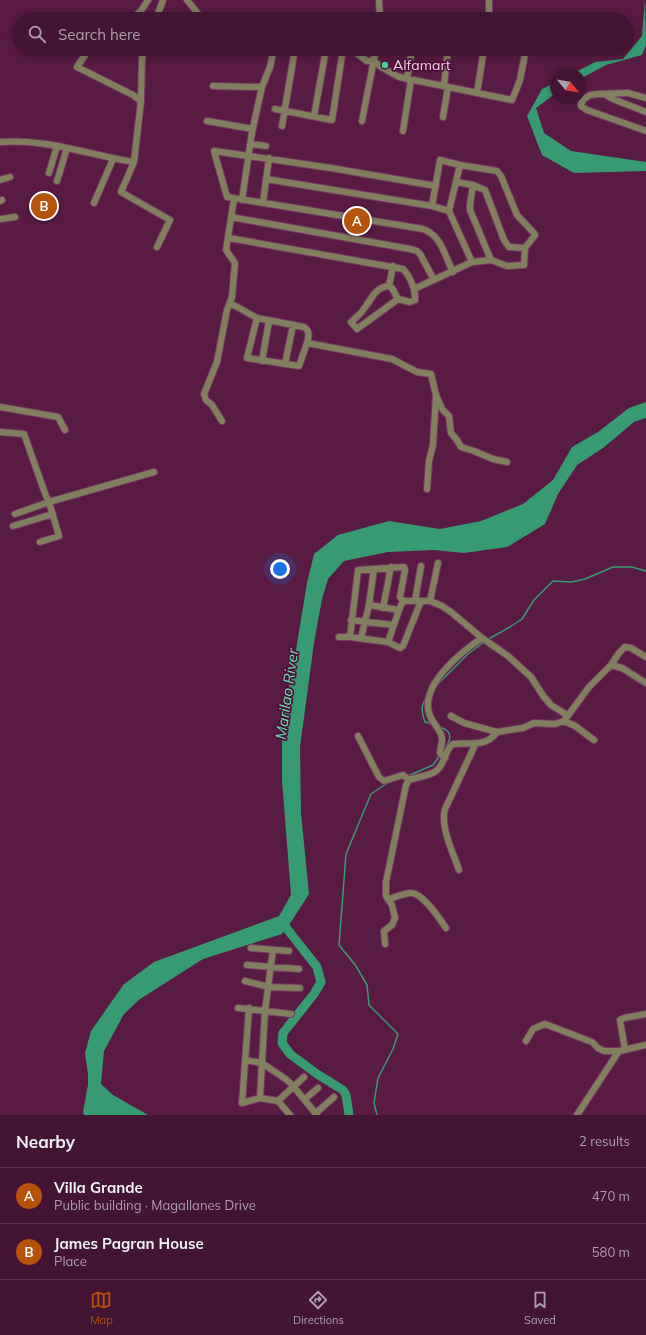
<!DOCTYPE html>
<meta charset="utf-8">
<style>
:root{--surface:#431433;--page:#4a1d3b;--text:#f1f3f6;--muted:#af9eac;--line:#5b334e;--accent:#b45309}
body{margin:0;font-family:Mulish,sans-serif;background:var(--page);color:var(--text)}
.compass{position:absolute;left:550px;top:68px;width:36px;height:36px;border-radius:50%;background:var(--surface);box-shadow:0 2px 10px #0003;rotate:120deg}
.you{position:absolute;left:280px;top:569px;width:14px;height:14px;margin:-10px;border:3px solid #fff;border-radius:50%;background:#1a73e8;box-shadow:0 0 0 6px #1a73e833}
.badge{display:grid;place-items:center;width:26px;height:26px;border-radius:50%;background:var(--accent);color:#fff;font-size:13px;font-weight:700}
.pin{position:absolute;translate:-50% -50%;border:2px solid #fff;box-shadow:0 1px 4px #0006}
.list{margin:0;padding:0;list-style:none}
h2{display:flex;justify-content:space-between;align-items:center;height:52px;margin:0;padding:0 16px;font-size:17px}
h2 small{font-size:13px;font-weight:400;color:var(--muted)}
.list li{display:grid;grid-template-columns:26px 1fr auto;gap:12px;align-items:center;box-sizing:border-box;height:56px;padding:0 16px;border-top:1px solid var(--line)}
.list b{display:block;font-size:15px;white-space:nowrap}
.list p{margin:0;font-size:13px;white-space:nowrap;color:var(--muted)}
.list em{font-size:13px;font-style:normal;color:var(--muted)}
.icon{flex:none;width:22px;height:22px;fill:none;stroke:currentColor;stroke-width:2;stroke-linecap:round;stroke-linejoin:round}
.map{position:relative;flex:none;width:646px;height:1115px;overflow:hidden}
.search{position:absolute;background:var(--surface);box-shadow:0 2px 10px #0003;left:12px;right:12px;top:12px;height:44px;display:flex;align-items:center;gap:10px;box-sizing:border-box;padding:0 14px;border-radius:22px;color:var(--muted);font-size:15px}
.sheet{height:164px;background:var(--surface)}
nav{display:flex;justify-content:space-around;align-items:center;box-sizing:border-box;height:56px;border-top:1px solid var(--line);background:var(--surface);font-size:11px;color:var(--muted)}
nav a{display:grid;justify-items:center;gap:2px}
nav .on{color:var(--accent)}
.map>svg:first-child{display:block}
.water{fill:#379a73}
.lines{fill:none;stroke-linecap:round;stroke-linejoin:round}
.stream{stroke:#379a73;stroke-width:1.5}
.river{stroke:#379a73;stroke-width:9}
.minor-casing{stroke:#763c61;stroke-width:8}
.minor{stroke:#827f5f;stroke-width:6}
.poi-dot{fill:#47d49e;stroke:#4e103a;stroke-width:1.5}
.labels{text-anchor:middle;stroke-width:3.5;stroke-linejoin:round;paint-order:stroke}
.poi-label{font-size:14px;fill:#f8d0e6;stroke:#4e103a;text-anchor:start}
.water-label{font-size:15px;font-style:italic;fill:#64e8b2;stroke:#4e103a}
</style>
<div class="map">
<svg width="646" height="1115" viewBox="0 0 646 1115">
<rect width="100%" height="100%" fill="#591b44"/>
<path class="water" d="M645 0 646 45 642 55 606 65 580 79V74H572L595 62 623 59 642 36Z
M556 82V93L536 108 544 133 571 151 646 162V171L574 173 542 155 527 116 542 89Z
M646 402V418L634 422 603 448 577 465 558 494 545 524 507 547 464 553 434 550 388 552 344 561 328 579 322 599 314 643 300 747 301 813 309 894 291 922 282 934 203 959 140 999 124 1014 104 1051 101 1084 113 1095 148 1115H84L83 1112 88 1085V1074L85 1053 91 1031 124 984 154 962 279 916 291 895 282 780V720L293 668 307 583 314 554 338 535 389 521 440 529 481 521 523 504 553 480 572 447 598 432 629 408Z"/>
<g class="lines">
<path class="stream" d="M487 640 510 627 522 619 534 600 553 581 572 582 585 579 613 567H632L646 571
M438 684 468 654 484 642
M427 697C420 705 422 713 425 722L433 724
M440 727C455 732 450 741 443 752
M408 776 433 765 440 755
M377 1115 374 1103 378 1078 393 1049 398 1034 369 1005 367 985 356 966 339 945 346 854 371 794 389 782"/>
<path class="river" d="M287 917 284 925 317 967 321 982 314 994 283 1033 282 1043 290 1054 317 1074 343 1090 346 1095 349 1115"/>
<g class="minor-casing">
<path id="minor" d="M187 0 199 15 204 19
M379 0 380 19
M489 0V19
M131 19 141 11 148 0
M156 19 163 0
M415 19V17
M89 49 77 67 133 95 141 101
M144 49 142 59 141 101 134 162 121 192 170 220 157 247
M351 49 367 61H374L381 67 399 77 512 100 520 80 526 49
M407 79 412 49
M213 86 262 87
M444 86 448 49
M477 93 484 49
M604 94 613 99 646 112
M646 98 628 93 598 94 590 95 584 99 581 104V106L587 110 646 131
M275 109 332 120 343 49
M314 116 326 49
M443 117 448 87
M207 121 253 129
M362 121 376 49
M282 126 295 49
M403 131 411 80
M0 142C46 138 89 155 134 162
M250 144 266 146
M49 173 57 146
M266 179 432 206 449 211 472 262
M0 180 10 177
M57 181 67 148
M456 182 473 185 485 190 504 240 509 247 525 248
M436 186 331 168 214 151 227 197 423 229C441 235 445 256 453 272
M242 200 252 132 262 87 270 67 274 49
M0 201 2 200
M94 203 113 159
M263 203 269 158
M432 206 440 160 460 165 497 171 501 176 517 215 534 233 535 235 525 248 524 265 507 266 491 260 470 210V204L473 185
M449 211 460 165
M231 217 410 249 417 251 420 254 434 280
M0 219 15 217
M229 238 403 269C410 276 416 290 415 300L410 302 398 299 357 329 351 322C355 318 360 315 363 310 372 300 373 288 389 286L392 288 398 299
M389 286 393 266
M414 289 472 262 491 260
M230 303 257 318 304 327C310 331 309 336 307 343L392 359 417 372 431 374 436 395 442 409 449 416 451 433 457 440 461 447 474 451 493 459 507 462
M257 318 247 358 299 366 307 343
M262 361 269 321
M285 364 293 325
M0 407 58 417 65 430
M222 421 212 405 206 400 204 394 217 362 227 310 232 297 235 263 226 250 234 199
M0 432 24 434 46 496 49 502 154 472
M427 489 429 461 433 445 436 395
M15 514 49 502 59 536 40 542
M13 526 53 514
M415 601 421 566
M430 601 438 563
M369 605 374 569
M383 608 391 567
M351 620 393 625
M339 637H350L388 642 399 610
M350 637 358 570 404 567 405 570 400 597 403 601
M361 638 369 605 399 610 403 601H430L442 606 451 612 482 638 508 656 531 677 544 697 551 705 567 715
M388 642 400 648 403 646 421 601
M611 665 622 668 646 683
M451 716 464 723 497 732
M564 721 575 726 594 740
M358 736 379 777 384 781 403 775 409 780
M445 758 440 753C440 748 443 742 442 738 441 729 431 722 429 713 421 684 461 652 482 638
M459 870C453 852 440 827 445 809L476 743
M389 899C396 897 404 893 411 893 423 893 439 918 446 928
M385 944 384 931 392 925 395 918 392 905 386 896V882L406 785 409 780C417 777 429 776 436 771 446 764 444 750 453 744 470 742 486 748 497 732L523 728 534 723 555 724 564 721 589 687 611 665 619 653 625 647 631 648 646 657
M251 948 289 951
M273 950 265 1011 262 1063 287 1080 293 1086 317 1115
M247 965 299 969
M245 981 269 987 300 988
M238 1008 291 1014
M249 1008 242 1103 260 1098 278 1101 290 1115
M526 1041 533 1029 545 1024 592 1042 598 1048 604 1051H619L646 1045
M625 1050 620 1020 624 1018 646 1014
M245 1060 262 1063 260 1098
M305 1099 318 1088
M278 1101 304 1077
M316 1113 334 1097
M577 1115 619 1051"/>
</g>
<use href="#minor" class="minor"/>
</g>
<circle class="poi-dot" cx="385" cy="65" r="4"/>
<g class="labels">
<g class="poi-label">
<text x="393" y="70">Alfamart</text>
</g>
<g class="water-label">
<text transform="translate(287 694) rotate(-82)" y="5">Marilao River</text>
</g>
</g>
</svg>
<svg class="compass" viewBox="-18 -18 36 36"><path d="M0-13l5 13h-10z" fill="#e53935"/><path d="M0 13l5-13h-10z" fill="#af9eac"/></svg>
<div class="you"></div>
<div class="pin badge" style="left:357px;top:221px">A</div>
<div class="pin badge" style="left:44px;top:206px">B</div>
<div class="search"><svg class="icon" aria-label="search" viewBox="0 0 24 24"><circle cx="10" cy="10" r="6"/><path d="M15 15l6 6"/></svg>Search here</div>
</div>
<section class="sheet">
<h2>Nearby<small>2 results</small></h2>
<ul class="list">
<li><span class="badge">A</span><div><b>Villa Grande</b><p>Public building · Magallanes Drive</p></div><em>470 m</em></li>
<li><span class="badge">B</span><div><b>James Pagran House</b><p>Place</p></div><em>580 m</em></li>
</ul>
</section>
<nav>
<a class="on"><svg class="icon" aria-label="map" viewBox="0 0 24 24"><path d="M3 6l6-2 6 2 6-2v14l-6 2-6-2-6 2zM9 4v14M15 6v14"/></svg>Map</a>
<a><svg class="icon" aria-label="directions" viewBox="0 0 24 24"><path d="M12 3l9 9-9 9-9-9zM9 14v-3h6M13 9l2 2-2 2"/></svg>Directions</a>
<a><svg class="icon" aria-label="saved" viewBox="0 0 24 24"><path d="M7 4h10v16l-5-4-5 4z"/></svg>Saved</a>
</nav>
